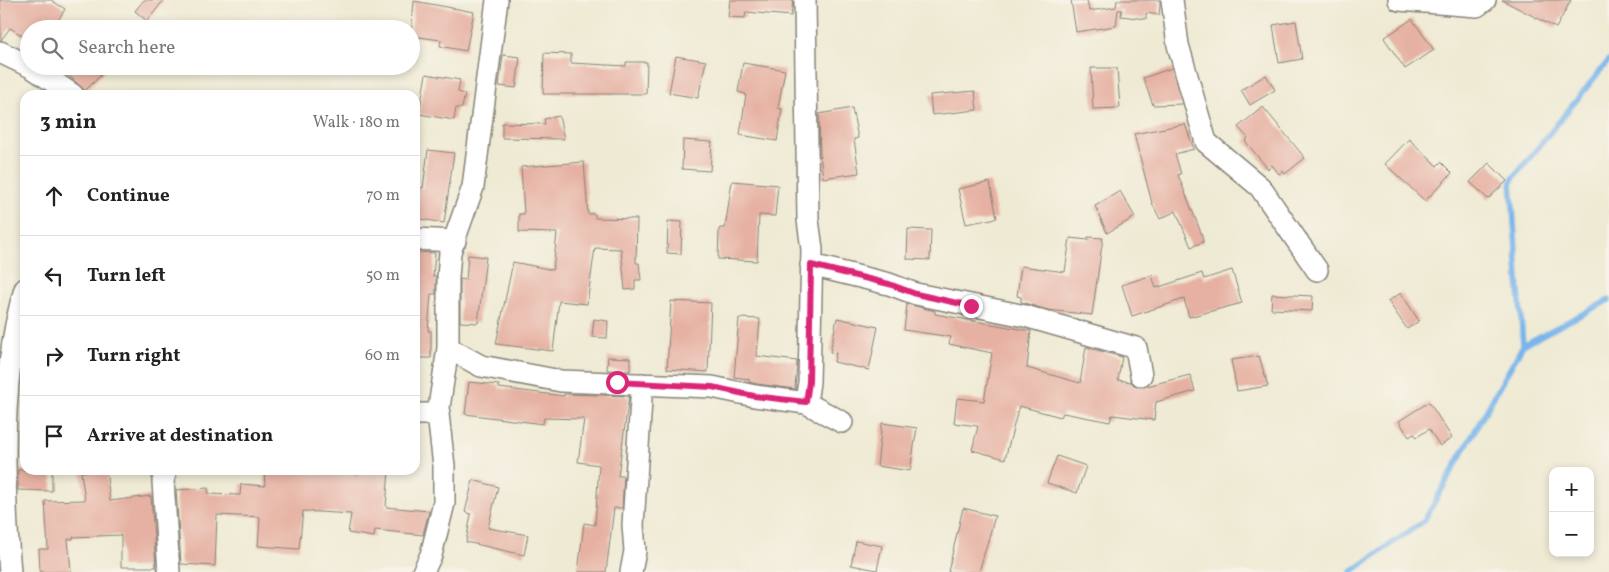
<!DOCTYPE html>
<meta charset="utf-8">
<style>
:root{--surface:#fff;--page:#f2f2f2;--text:#222;--muted:#767676;--line:#e0e0e0}
body{margin:0;font-family:Vollkorn,serif;background:var(--page);color:var(--text)}
.controls{position:absolute;right:15px;bottom:15px;display:grid;overflow:hidden;border-radius:10px;box-shadow:0 2px 8px #0003}
.controls button{width:45px;height:45px;display:grid;place-items:center;padding:0;border:0;border-bottom:1px solid var(--line);background:var(--surface);color:var(--text);font:25px sans-serif}
.stop{position:absolute;width:15px;height:15px;margin:-11px;border:4px solid #db2777;border-radius:50%;background:#fff}
.stop.end{background:#db2777;border-color:#fff;box-shadow:0 1px 5px #0008}
.list{margin:0;padding:0;list-style:none}
h2{display:flex;justify-content:space-between;align-items:center;height:65px;margin:0;padding:0 20px;font-size:21px}
h2 small{font-size:16px;font-weight:400;color:var(--muted)}
.list li{display:grid;grid-template-columns:32px 1fr auto;gap:15px;align-items:center;box-sizing:border-box;height:80px;padding:0 20px;border-top:1px solid var(--line)}
.list b{display:block;font-size:19px;white-space:nowrap}
.list em{font-size:16px;font-style:normal;color:var(--muted)}
.icon{flex:none;width:28px;height:28px;fill:none;stroke:currentColor;stroke-width:2;stroke-linecap:round;stroke-linejoin:round}
.map{position:relative;flex:none;width:1609px;height:572px;overflow:hidden}
.search{position:absolute;background:var(--surface);box-shadow:0 2px 8px #0003;left:20px;top:20px;width:400px;height:55px;display:flex;align-items:center;gap:12px;box-sizing:border-box;padding:0 18px;border-radius:28px;color:var(--muted);font-size:19px}
.panel{position:absolute;background:var(--surface);box-shadow:0 2px 8px #0003;left:20px;top:90px;width:400px;height:385px;border-radius:15px}
.map>svg:first-child{display:block}
.lines{fill:none;stroke-linecap:round;stroke-linejoin:round}
.stream{stroke:#79b5eb;stroke-width:5.5}
.building{fill:#e6b1a2}
.street-casing{stroke:#868378;stroke-width:24}
.street{stroke:#fff;stroke-width:21}
.route{stroke:#db2777;stroke-width:6}
</style>
<div class="map">
<svg width="1609" height="572" viewBox="0 0 1609 572">
<rect width="100%" height="100%" fill="#f7f3e8"/>
<filter id="ink" filterUnits="userSpaceOnUse"><feTurbulence type="fractalNoise" baseFrequency=".02" numOctaves="2"/><feDisplacementMap in="SourceGraphic" scale="10" xChannelSelector="R" yChannelSelector="G"/><feConvolveMatrix kernelMatrix="1 2 1 2 8 2 1 2 1" color-interpolation-filters="sRGB"/></filter>
<filter id="wash" filterUnits="userSpaceOnUse"><feTurbulence type="fractalNoise" baseFrequency=".0096" numOctaves="4" result="noise"/><feDisplacementMap in="SourceGraphic" scale="20" xChannelSelector="R" yChannelSelector="G"/><feGaussianBlur stdDeviation="1.12" result="paint"/><feColorMatrix in="noise" values="0 0 0 0 0 0 0 0 0 0 0 0 0 0 0 0 0 1.4 0 .05"/><feComposite in="paint" operator="in"/></filter>
<g filter="url(#wash)">
<rect width="100%" height="100%" fill="#efead3"/>
<g class="lines">
<path class="stream" d="M1523 345 1511 181 1609 60
M1351 572 1424 521 1523 345 1609 300"/>
</g>
<g id="blocks">
<path class="building" d="M0 0H51L65 9 53 29H29V40L10 28 1 40Z
M144 0H164L147 21 135 11Z
M730 0H793L791 16 746 12 745 18 728 17Z
M1071 0H1087L1089 11 1116 7 1117 0H1160V5L1159 15 1146 13V19L1121 16 1122 10H1118L1116 26 1076 32Z
M1502 0H1571L1556 28Z
M414 1 474 12 466 51 440 46 441 40 411 36Z
M1412 19 1434 50 1405 69 1384 38Z
M1296 21 1302 59 1279 63 1273 25Z
M544 53 571 54V63L626 66V62H647L646 94H543Z
M503 55 520 57 516 88 499 86Z
M676 56 706 61 698 98 669 93Z
M743 63 785 70 778 108 782 109 777 141 740 135 746 94 738 92Z
M59 66H110L85 91Z
M1091 68H1117L1120 108 1093 109Z
M1172 68 1182 104 1153 105 1143 78Z
M426 74 460 80 458 92 465 94 462 108H456L454 120 419 114Z
M1266 75 1275 90 1250 105 1241 90Z
M975 91 977 110 932 115 930 95Z
M1263 107 1305 158 1285 174 1283 171 1279 174 1272 165 1268 169 1245 141 1248 138 1238 127Z
M852 108 858 138 854 139 859 173 823 178 820 154 819 114Z
M559 116 564 139 502 138V123L545 124 544 119Z
M1185 124 1194 149 1175 154 1181 174 1178 175 1202 235 1203 242 1191 247 1176 211 1160 219 1152 203 1134 134Z
M1409 139 1437 166 1441 162 1452 173 1425 201 1385 164Z
M683 140 712 142 710 171 682 169Z
M428 150 454 153 444 223 415 218V187L423 188Z
M584 162 588 214H595V218L637 219 636 263H639L641 280H635V289L625 290 621 249 595 248 587 304 559 301 553 351 496 344 513 262 553 270 557 233 519 232V214H524L521 167Z
M1489 163 1507 181 1488 199 1470 182Z
M732 181 778 185 775 216 759 215 757 261 718 259 719 230 720 228H725Z
M990 182 997 218 966 224 958 189Z
M1120 191 1135 217 1107 233 1095 206Z
M668 221 682 222 681 254 667 253Z
M908 229 931 230 930 260 907 259Z
M1088 237 1103 238 1092 315 1048 310 1021 302V297L1017 296 1021 266 1065 272 1070 238 1088 240Z
M415 252 435 253 433 276H436V294H431L428 331H431V358H415Z
M468 255 486 257 478 323 460 322V279L466 280Z
M1232 270 1242 303 1189 317 1184 299 1132 316 1122 285 1152 275 1156 288 1202 273 1204 279Z
M1401 293 1419 321 1407 329 1388 301Z
M1272 294 1313 296 1312 311 1271 309Z
M671 301 711 303 708 372 667 369Z
M907 304 935 311V314L1031 331 1027 368 1080 383 1086 347 1122 357 1118 380 1131 382 1136 387H1143L1190 375 1195 391 1156 402 1154 420 1112 415 1110 422 1063 413 1061 417 1019 406 1005 459 972 450 978 426 954 423 957 398 984 401 992 353 949 344 951 337 904 330Z
M739 318 760 319 757 356 797 361 795 389 757 384 749 382V379L734 377Z
M837 318 878 327 869 370 834 362 836 353 830 352Z
M594 319 608 321 607 338 592 337Z
M1259 356 1268 386 1237 391 1231 360Z
M608 357 630 358V371L607 370Z
M469 382 499 385V388L564 396V394L629 396 618 476H624L622 508H614L606 572H578L584 523 595 525 599 465 578 462 584 419 544 418 543 424 465 414Z
M1429 402 1452 438 1440 446 1429 429 1417 437 1414 434 1409 437 1399 421Z
M882 423 917 428 910 471 877 466Z
M1057 456 1086 466 1077 493 1047 483Z
M18 470H52V491L18 490Z
M92 470H106L110 501 151 496 156 567H121V535L73 537V539H68L71 572H40L39 549H48L45 501 85 500 81 472Z
M264 470 358 474V470H389L386 507 429 511 423 535 375 530 374 537 348 533 351 514 303 511 299 549 258 546 260 517 217 515 215 566 181 564 176 490 208 488 209 494 240 495 241 484 265 486Z
M473 480 498 487 488 528 528 535 524 555 466 542 471 514 465 512Z
M963 508 995 516 979 572H948Z
M856 541 882 546 877 570 851 565Z"/>
</g>
</g>
<g filter="url(#ink)">
<use href="#blocks" fill-opacity="0" stroke="#868378" stroke-width="1"/>
<g class="lines">
<g class="street-casing">
<path id="street" d="M805 0 808 220 812 249 809 382 806 403
M1172 0 1178 45 1206 142 1260 187 1317 270
M1399 0 1477 6 1485 0
M0 52 29 66
M30 66 73 95
M415 239 455 241
M811 265 889 284 916 294 1025 316 1136 348 1141 375
M448 348 481 366 561 381 712 387 755 396 806 403 842 422
M415 414H438
M166 470 163 481 169 572
M10 572C3 486 0 370 25 289
M423 572 431 555 444 503V466L438 414 448 348V277L450 252 473 187 497 0
M631 572 635 551 633 525 642 384"/>
</g>
<use href="#street" class="street"/>
</g>
</g>
<g class="lines" filter="url(#ink)">
<path class="route" d="M617 382 712 387 754 396 806 402 809 382 811 265 889 284 916 294 971 306"/>
</g>
</svg>
<div class="controls">
<button>+</button>
<button>−</button>
</div>
<div class="stop" style="left:617px;top:382px"></div>
<div class="stop end" style="left:971px;top:306px"></div>
<div class="search"><svg class="icon" aria-label="search" viewBox="0 0 24 24"><circle cx="10" cy="10" r="6"/><path d="M15 15l6 6"/></svg>Search here</div>
<section class="panel">
<h2>3 min<small>Walk · 180 m</small></h2>
<ul class="list">
<li><svg class="icon" aria-label="ahead" viewBox="0 0 24 24"><path d="M12 20V5M6 11l6-6 6 6"/></svg><div><b>Continue</b></div><em>70 m</em></li>
<li><svg class="icon" aria-label="left" viewBox="0 0 24 24"><path d="M17 20v-9H6M10 6l-5 5 5 5"/></svg><div><b>Turn left</b></div><em>50 m</em></li>
<li><svg class="icon" aria-label="right" viewBox="0 0 24 24"><path d="M7 20v-9h11M14 6l5 5-5 5"/></svg><div><b>Turn right</b></div><em>60 m</em></li>
<li><svg class="icon" aria-label="arrive" viewBox="0 0 24 24"><path d="M6 21V4h12l-3 4 3 4H6"/></svg><div><b>Arrive at destination</b></div></li>
</ul>
</section>
</div>
